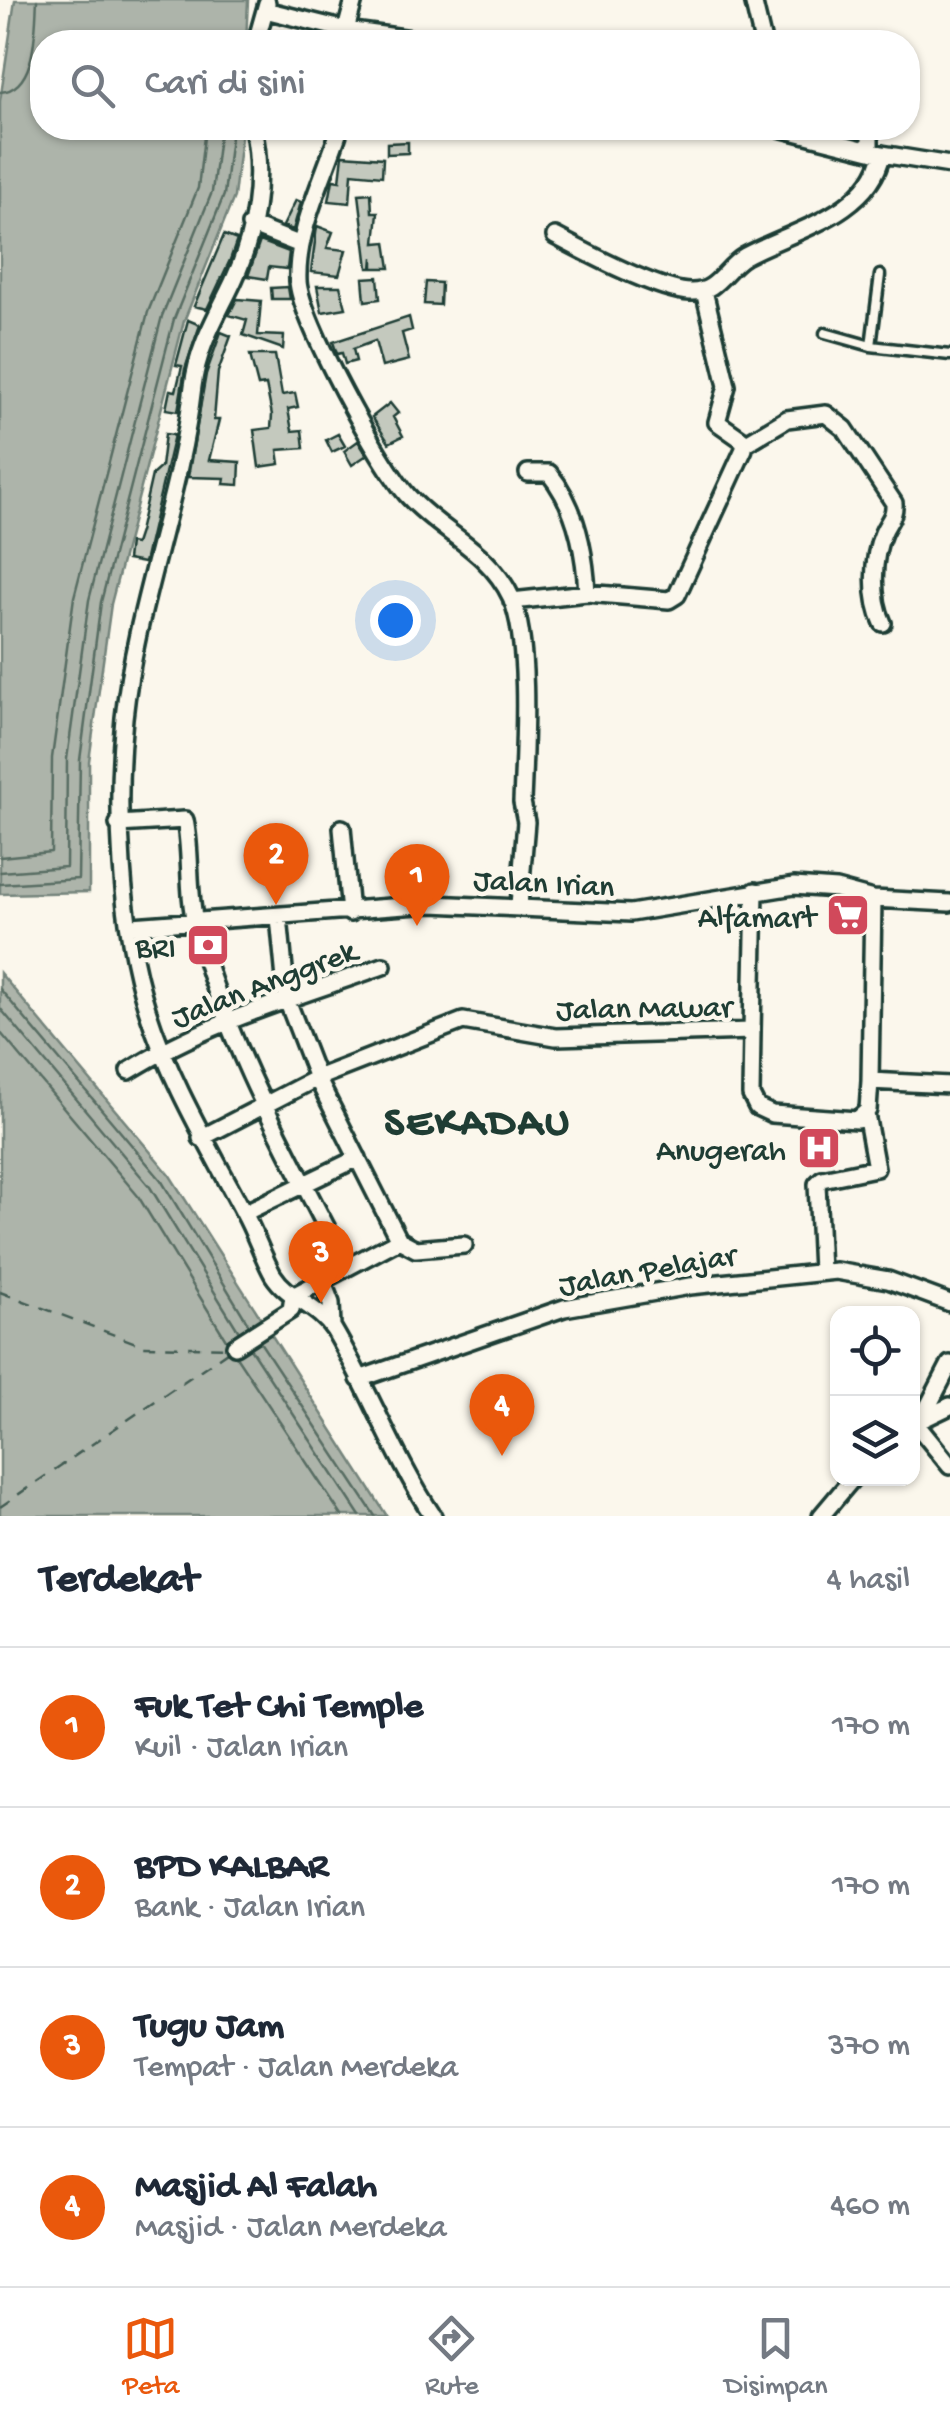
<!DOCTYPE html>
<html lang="id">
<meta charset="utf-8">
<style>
:root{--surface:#fff;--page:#f6f6f7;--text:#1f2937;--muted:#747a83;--line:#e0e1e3;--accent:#ea580c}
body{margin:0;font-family:"Gochi Hand",sans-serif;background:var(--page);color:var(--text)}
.controls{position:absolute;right:30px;bottom:30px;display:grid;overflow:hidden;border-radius:20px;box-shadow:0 2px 8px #0004}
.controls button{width:90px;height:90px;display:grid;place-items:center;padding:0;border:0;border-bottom:2px solid var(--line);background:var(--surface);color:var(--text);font:50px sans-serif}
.you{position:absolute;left:395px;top:620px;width:35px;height:35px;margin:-25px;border:8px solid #fff;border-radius:50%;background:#1a73e8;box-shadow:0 0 0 15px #1a73e833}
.badge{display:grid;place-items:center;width:65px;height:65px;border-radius:50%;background:var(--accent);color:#fff;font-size:32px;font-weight:700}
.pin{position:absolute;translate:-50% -82px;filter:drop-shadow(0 2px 5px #0008)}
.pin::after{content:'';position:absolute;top:52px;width:35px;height:30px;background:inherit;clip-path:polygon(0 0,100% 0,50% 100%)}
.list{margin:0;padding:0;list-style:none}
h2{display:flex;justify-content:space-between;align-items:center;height:130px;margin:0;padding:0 40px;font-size:42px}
h2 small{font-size:32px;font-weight:400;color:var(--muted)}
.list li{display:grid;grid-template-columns:65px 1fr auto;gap:30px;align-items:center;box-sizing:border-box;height:160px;padding:0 40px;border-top:2px solid var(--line)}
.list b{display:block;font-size:38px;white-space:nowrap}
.list p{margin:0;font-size:32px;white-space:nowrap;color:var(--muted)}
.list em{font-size:32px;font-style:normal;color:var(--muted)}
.icon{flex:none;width:55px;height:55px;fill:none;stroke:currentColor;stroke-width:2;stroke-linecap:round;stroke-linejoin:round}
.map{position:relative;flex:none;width:950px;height:1516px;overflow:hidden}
.search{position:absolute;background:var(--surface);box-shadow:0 2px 8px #0004;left:30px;right:30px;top:30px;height:110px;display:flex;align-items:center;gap:25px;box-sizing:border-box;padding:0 35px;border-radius:40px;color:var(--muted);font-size:38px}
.sheet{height:770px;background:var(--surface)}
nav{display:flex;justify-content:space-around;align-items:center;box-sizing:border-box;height:140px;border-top:2px solid var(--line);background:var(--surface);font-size:28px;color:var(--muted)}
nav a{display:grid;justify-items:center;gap:5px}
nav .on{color:var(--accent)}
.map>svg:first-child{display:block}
.water{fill:#adb4aa;stroke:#74847b;stroke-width:2.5}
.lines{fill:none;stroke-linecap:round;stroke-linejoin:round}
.shore{stroke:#586d63;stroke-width:2.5}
.ferry{stroke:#425b52;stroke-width:2.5;stroke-dasharray:12 10;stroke-linecap:butt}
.building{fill:#c4c9be;stroke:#1f3d34;stroke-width:2.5}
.service-casing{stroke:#1f3d34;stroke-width:15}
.minor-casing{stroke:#1f3d34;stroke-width:22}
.service{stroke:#fbf7ec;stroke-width:8}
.minor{stroke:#fbf7ec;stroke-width:15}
.labels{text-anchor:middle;stroke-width:9;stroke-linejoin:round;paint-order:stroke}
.street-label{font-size:32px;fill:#1f3d34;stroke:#fbf7ec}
.poi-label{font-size:32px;fill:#1f3d34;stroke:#fbf7ec;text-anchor:end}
.district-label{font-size:42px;font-weight:bold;letter-spacing:2.5px;fill:#1f3d34;stroke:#fbf7ec}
</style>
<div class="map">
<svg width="950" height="1516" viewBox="0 0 950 1516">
<rect width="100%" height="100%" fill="#fbf7ec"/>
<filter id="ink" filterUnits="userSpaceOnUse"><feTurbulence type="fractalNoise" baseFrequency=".01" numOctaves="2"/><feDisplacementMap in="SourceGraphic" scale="20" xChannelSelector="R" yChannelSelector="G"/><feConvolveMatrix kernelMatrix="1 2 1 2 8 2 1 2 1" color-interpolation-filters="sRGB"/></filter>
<g filter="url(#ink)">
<path class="water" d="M15 0H248L246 42H42V128H242L234 197 184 321 111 604 89 761V892L0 894V101Z
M0 973 169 1174 387 1516H0Z"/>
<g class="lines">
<path class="shore" d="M0 92C37 90 35 29 37 0
M0 857 51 852 52 758 74 597 148 312 198 188 205 128
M0 872 66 867 67 759 89 600 162 316 212 192 220 128
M0 884 78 879 80 760 101 602 174 319 224 195 232 128
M0 989 161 1180 249 1325
M0 1008 150 1187 239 1332
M0 1032 138 1196 227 1341
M260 1342 375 1516
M250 1348 360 1516
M236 1356 342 1516"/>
<path class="ferry" d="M0 1292 144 1346 229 1348
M0 1507 230 1350"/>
</g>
<path class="building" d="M408 142V153L387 154V143Z
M343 155 383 158 382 176 352 173 350 203 329 201 333 180 340 181Z
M371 193 372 212H378L375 243 386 242 390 268H373V257L372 268H368L359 194Z
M296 200 301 202 293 230 283 226Z
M317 226 333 232 327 248 346 250 339 275 311 272Z
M224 235 237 240 230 260 207 309 194 306Z
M260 241 289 252 287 269 269 267 267 279 248 276Z
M378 277 380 299 365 301 363 278Z
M426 282 441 283 440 305 424 304Z
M317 286H340L346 308 322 312Z
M288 287 290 299H272L271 288Z
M237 299 261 301 258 335 284 336 283 349 243 335 247 320 229 315Z
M409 317 412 330 402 333 409 360 382 367 375 341 353 349 356 361 345 364 342 353 337 354 333 342Z
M188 320 200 325 185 369 178 411 166 409 170 390 176 391 182 366 176 365Z
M221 332 231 336 218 372 214 420H219L209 460 240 462 239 485 224 484 225 478 188 477 206 374Z
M250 355H275L282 395 295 393 298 407 288 409 292 431 302 430 304 448 278 450 280 464 259 467 254 430 271 428 272 415 266 385 258 386Z
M390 403 398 413 393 417 403 436 389 443 372 417Z
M165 434 174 435 144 563 127 560 129 543 135 544 139 532 152 475 161 467Z
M338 434 345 446 332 452 326 440Z
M358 441 367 455 352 465 344 451Z"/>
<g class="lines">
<g class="service-casing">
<path id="service" d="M825 333 871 346 950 355
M871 346 880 275"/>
</g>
<g class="minor-casing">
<path id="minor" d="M753 0 763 42
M265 10 346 30 433 42
M346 30 354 0
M256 42 267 3
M253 128C264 178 255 235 233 282 216 318 198 346 193 386 180 499 136 604 124 718 115 808 120 923 147 1009 170 1082 209 1146 244 1213 255 1233 262 1255 273 1275 288 1299 319 1306 334 1330 370 1391 394 1457 433 1516
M340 128C325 176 296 230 298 281 300 319 381 467 409 497 442 533 489 550 511 597 531 641 524 751 522 802L526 822 519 905
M779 128 882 154 950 165
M870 128V151
M250 225 301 245
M555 236C585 252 658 291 690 292 718 293 724 268 745 256 791 231 870 214 882 154
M745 444 787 419 826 414 845 429 894 503C895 517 888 521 883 533 872 558 871 598 883 623
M528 473H549C576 506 585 552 587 593
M512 601 587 593 669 600 677 595 744 449V441L717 422 727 386 704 291
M118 824 185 820C192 854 187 892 196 926 228 1048 290 1156 347 1267
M342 828 350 913
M279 917 287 1000 317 1078 399 1240 416 1249 464 1245
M132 926 432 904 631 913 794 886 836 889 873 899 950 903
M752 1031 755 891
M129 1071C207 1022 297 997 383 966
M870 1081 873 899
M201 1138 317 1078 463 1021 556 1037 752 1031 751 1095 757 1107 772 1114 857 1120 868 1110 870 1081 950 1085
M244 1213 358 1158
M821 1271 817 1184 822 1179 876 1168 866 1114
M322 1280 331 1303 332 1326
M293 1296 399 1240
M235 1346 291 1310 293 1296
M359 1379 564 1308 690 1286 836 1271 888 1280 950 1303
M921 1420 950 1406
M916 1424 950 1466
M912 1427 921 1420 950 1364
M821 1516 853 1478"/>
</g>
<use href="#service" class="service"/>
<use href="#minor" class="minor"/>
</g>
</g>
<defs>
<g id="supermarket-square" transform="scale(2.25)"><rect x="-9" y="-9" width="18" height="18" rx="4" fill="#d1495b" stroke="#fbf7ec"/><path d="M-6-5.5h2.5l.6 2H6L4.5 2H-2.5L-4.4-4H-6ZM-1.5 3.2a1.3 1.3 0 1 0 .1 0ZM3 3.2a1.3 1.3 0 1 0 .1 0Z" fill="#fff"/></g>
<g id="bank-square" transform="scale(2.25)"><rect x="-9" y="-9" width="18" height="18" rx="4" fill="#d1495b" stroke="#fbf7ec"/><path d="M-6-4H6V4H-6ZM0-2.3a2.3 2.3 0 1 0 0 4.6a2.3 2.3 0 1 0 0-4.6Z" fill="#fff"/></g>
<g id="hospital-square" transform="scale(2.25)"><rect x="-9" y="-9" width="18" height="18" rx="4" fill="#d1495b" stroke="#fbf7ec"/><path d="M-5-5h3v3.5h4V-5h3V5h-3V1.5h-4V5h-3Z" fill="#fff"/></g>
</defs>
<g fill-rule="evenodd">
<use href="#supermarket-square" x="848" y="915"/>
<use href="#bank-square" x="208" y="945"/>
<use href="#hospital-square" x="819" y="1148"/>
</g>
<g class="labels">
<g class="street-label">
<text transform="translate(544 881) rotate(3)" y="11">Jalan Irian</text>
<text transform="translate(263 982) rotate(-21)" y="11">Jalan Anggrek</text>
<text transform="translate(644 1006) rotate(-1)" y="11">Jalan Mawar</text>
<text transform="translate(647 1268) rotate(-10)" y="11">Jalan Pelajar</text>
</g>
<g class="poi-label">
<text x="816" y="926">Alfamart</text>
<text x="176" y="956">BRI</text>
<text x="786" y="1159">Anugerah</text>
</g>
<g class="district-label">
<text x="478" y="1133">SEKADAU</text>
</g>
</g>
</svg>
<div class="controls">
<button><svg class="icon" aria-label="locate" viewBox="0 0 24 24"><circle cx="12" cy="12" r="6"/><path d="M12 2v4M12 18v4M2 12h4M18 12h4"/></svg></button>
<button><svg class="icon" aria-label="layers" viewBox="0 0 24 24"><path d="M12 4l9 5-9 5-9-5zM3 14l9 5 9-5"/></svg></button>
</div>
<div class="you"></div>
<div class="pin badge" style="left:417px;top:926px">1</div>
<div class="pin badge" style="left:276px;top:905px">2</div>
<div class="pin badge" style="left:321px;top:1303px">3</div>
<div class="pin badge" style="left:502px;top:1456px">4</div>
<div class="search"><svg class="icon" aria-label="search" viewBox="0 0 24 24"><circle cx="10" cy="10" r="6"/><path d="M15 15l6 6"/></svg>Cari di sini</div>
</div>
<section class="sheet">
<h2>Terdekat<small>4 hasil</small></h2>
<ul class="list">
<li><span class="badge">1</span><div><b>Fuk Tet Chi Temple</b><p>Kuil · Jalan Irian</p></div><em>170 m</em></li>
<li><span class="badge">2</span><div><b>BPD KALBAR</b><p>Bank · Jalan Irian</p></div><em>170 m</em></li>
<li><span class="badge">3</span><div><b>Tugu Jam</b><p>Tempat · Jalan Merdeka</p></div><em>370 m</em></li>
<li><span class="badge">4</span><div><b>Masjid Al Falah</b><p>Masjid · Jalan Merdeka</p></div><em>460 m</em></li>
</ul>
</section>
<nav>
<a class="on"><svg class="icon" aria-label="map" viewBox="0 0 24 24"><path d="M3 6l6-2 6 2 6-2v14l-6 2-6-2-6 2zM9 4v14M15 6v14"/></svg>Peta</a>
<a><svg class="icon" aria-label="directions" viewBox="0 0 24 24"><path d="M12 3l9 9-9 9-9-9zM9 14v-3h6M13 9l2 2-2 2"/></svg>Rute</a>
<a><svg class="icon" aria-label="saved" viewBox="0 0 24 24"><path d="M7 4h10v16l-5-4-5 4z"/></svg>Disimpan</a>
</nav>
